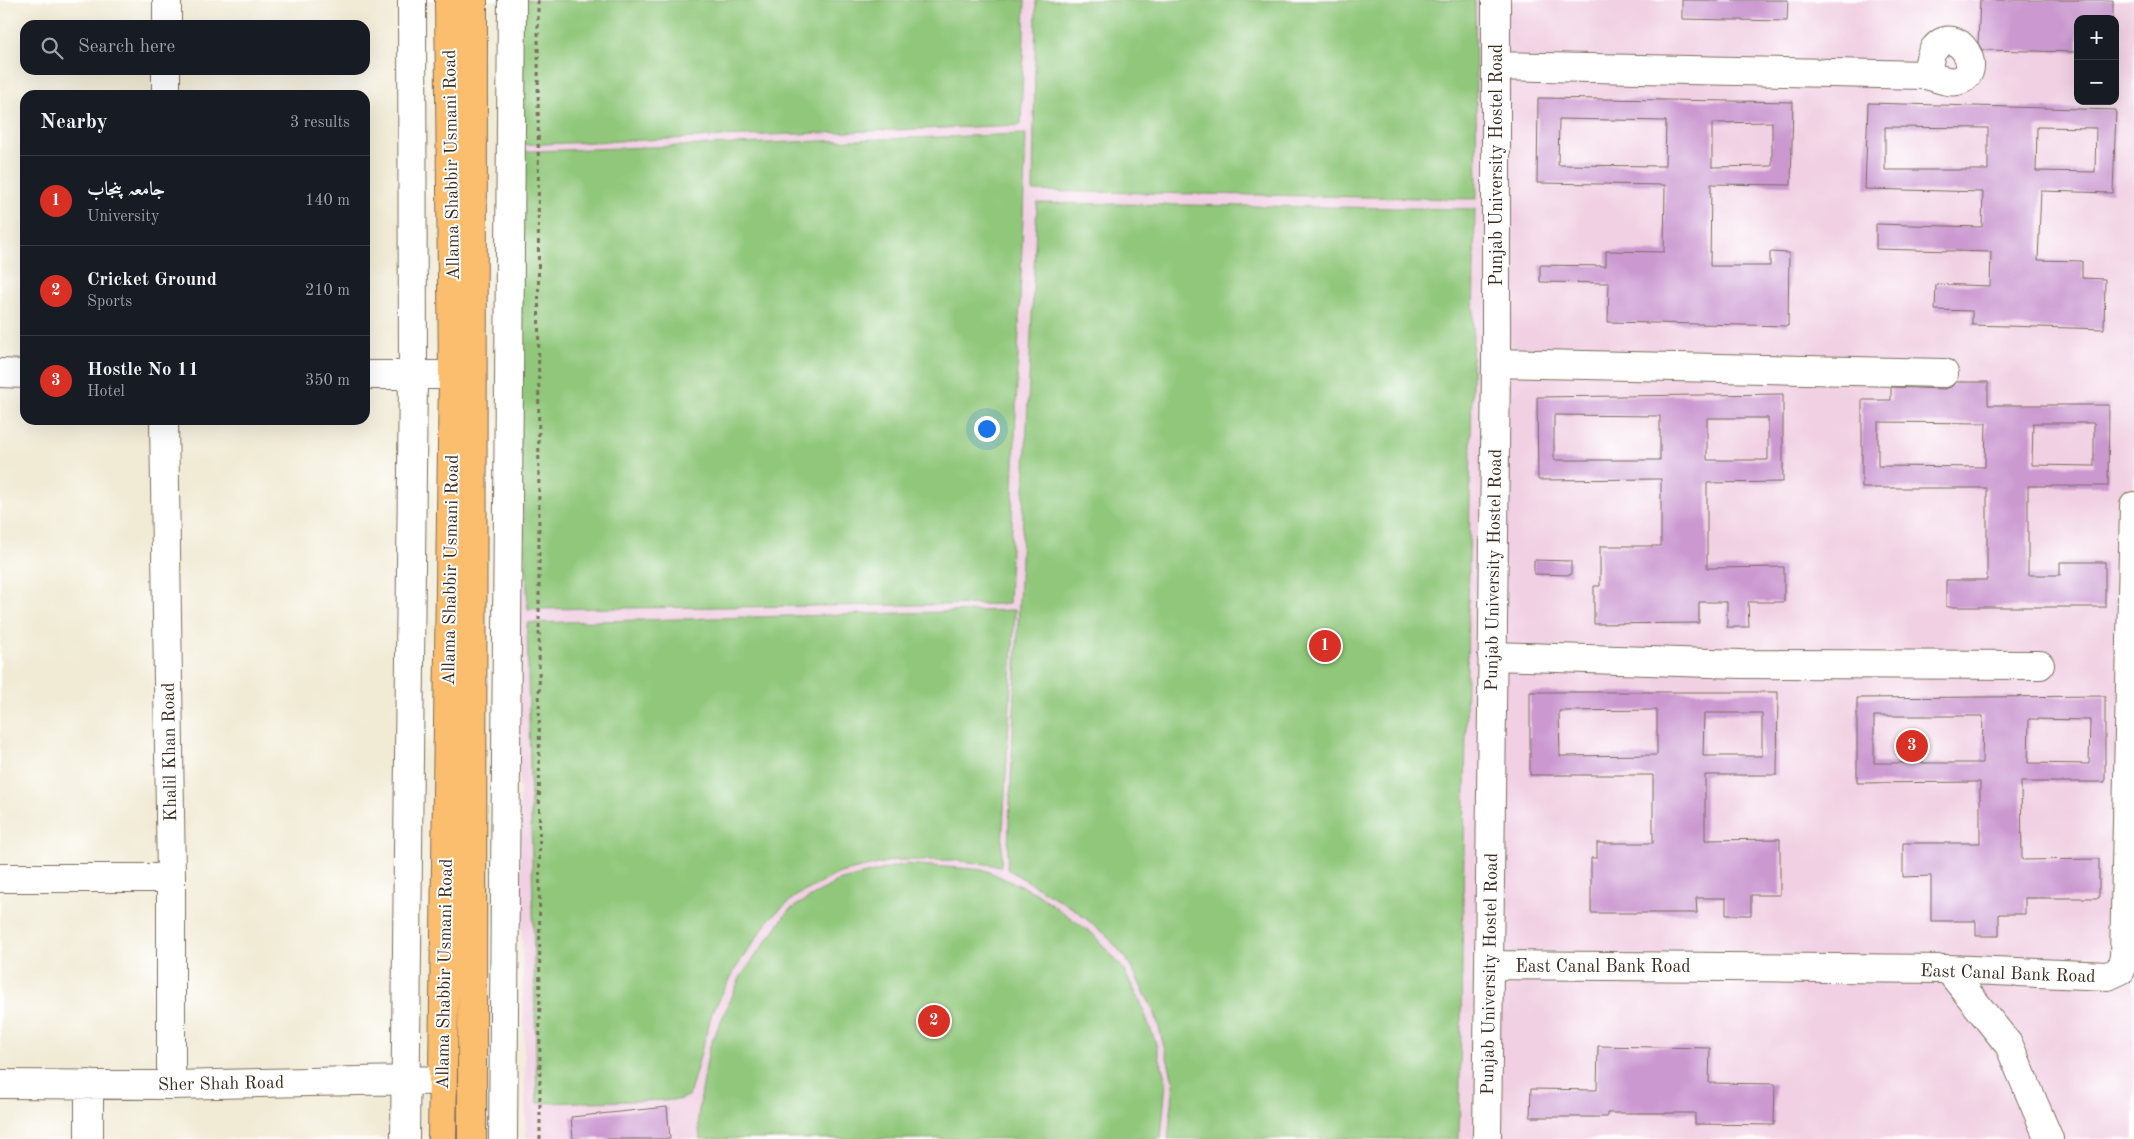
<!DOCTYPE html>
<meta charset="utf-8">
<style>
:root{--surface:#171b24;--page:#242831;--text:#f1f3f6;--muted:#9ea1a6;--line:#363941;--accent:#d93025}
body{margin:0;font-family:"Old Standard TT",Amiri,serif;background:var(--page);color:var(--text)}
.controls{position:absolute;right:15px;top:15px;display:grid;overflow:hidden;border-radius:10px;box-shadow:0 5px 20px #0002}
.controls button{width:45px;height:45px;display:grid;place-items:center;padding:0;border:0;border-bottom:1px solid var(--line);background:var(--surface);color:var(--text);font:25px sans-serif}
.you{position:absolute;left:986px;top:428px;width:18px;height:18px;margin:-12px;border:4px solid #fff;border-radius:50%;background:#1a73e8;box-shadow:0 0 0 8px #1a73e833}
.badge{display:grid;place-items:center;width:32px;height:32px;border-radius:50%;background:var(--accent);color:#fff;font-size:16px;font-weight:700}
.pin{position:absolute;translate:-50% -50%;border:2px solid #fff;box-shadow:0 1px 5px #0006}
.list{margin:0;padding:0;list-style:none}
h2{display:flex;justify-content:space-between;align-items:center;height:65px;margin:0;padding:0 20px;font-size:21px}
h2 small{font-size:16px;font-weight:400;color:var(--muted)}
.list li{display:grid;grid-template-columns:32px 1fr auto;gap:15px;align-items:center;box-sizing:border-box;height:90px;padding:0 20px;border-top:1px solid var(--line)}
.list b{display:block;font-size:19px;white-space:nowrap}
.list p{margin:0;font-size:16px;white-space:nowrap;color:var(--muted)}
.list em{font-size:16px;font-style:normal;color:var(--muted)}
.icon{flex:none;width:28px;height:28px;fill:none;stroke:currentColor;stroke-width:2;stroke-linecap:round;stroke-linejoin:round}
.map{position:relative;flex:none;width:2134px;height:1139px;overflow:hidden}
.search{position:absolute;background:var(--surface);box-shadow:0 5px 20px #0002;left:20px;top:20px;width:350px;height:55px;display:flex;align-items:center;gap:12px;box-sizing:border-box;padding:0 18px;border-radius:15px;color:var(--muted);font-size:19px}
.panel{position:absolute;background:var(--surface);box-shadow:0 5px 20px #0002;left:20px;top:90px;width:350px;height:335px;border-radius:15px}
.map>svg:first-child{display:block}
.built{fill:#f1d0e3;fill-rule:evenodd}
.green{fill:#90c77a;stroke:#66784c}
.building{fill:#cb98d0;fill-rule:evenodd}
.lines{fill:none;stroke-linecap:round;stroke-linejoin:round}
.minor-casing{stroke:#7b6e5e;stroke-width:30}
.major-casing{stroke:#7b6e5e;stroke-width:30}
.path{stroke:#7b6e5e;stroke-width:3;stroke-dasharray:4 4;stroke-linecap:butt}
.minor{stroke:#fff;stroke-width:28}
.major{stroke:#fbbd6e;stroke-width:28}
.labels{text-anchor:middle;stroke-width:4;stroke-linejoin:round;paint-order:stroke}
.street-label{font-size:18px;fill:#3b2a1e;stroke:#fff}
</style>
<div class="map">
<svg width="2134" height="1139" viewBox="0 0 2134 1139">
<rect width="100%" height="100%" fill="#fff"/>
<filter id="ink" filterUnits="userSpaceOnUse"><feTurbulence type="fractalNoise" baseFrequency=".02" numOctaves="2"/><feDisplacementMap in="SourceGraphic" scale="10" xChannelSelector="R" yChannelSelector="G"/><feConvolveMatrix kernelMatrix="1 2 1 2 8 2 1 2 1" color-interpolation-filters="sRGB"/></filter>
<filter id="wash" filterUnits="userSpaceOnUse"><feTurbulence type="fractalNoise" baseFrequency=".0096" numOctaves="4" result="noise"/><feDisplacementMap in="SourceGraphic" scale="20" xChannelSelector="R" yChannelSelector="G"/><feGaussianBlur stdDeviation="1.12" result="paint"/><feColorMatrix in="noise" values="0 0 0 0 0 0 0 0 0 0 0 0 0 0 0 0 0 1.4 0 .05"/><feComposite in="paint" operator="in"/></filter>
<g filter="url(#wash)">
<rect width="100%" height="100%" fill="#f1ebd5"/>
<path class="built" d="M504 0H2134V1139H526ZM2078 19H2115V101H2078Z"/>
<path class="green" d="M515 0H1025L1021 125 517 145Z
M1036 0H1475L1477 199 1033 191Z
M1026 134 1009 604 528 609 506 152Z
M1037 203 1475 209 1459 1139H1168L1174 1084 1155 1013 1126 958 1106 935 1074 909 1007 869Z
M1015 610 1001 866 954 860H895L840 873 796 896 770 918 736 968 712 1013 689 1096 678 1100 537 1103 527 623Z
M905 864 985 870 1036 893 1093 934 1122 967 1140 1001 1155 1041 1166 1081 1161 1139H700L698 1116 709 1048 741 976 789 910 838 881Z"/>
<g id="blocks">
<path class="building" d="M1682 0H1788L1787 21 1682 19Z
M1980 0H2113V19H2078V52L1982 50 1978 43Z
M1538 98 1793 102 1791 185 1711 184 1710 266H1770V252L1789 253 1788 326 1608 322 1609 283 1540 282V265L1606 266V251L1664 252 1665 185 1537 183ZM1559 119 1666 121 1665 166 1558 165ZM1772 122V166L1712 167V123Z
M1868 103 2116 110 2113 193 2041 191 2038 260 2082 261V278L2105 279 2104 329 1972 325V311L1935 310 1936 284 1990 286 1991 252 1876 249V224L1982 227 1983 192 1865 189ZM1885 127 1988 128V170H1885ZM2037 127 2096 128 2095 172 2036 171Z
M1956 382H1988V405H2109L2108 486H2028V575H2060V562H2105V607H1946V580H1987V488H1862V400H1891V387L1944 389 1951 387ZM1878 422 1986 423 1985 467 1878 466ZM2033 423H2094V466L2032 465Z
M1783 394V482L1707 483V568L1784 567V602H1748L1749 627H1727V602H1699V623L1594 624V586H1600V546H1661V479L1538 480 1537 397ZM1554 415 1660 416V460H1554ZM1707 418H1768V460H1707Z
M1534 560 1571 561V575L1534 574Z
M1530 692H1778L1777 775H1705V840L1780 839V895H1751V915H1726V898H1696L1697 913H1591V858H1597V843H1653V775H1530ZM1657 710V755L1560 756 1559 711ZM1704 713H1762V756H1703Z
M2105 696V782H2021L2022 860 2099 859V898H2025V914H1999V936H1976V921H1931V876L1903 877V843H1980V782L1857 783V698ZM1874 716H1983L1982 763H1874ZM2029 719 2090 720 2089 764 2028 763Z
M1598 1046 1710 1048 1709 1083 1775 1084 1774 1125 1695 1124V1113H1607V1117H1530L1531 1089 1597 1090Z
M667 1107 670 1139H573L571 1117Z"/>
</g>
</g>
<g filter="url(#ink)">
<use href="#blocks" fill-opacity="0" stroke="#7b6e5e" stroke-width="1"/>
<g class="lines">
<g class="minor-casing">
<path id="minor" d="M167 25V0
M1496 66 1926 75C1935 77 1947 83 1957 81 1988 74 1957 20 1934 49 1929 55 1929 67 1926 75
M166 95V70
M1496 363 1944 373
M0 373 25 374
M365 375H453
M164 420 171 878V1085
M1492 656 1741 664 2040 665
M0 878H171
M1489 965 1948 969 2108 976 2121 970 2124 956 2134 506
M1948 969 2009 1045 2049 1139
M0 1084 171 1085 407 1080 442 1081
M89 1084V1139
M405 1139 413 375 412 0
M503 1139 512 0
M1487 1139 1496 363V0"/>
</g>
<g class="major-casing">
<path id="major" d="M442 1139 453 375 449 0
M472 1139 473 0"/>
</g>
<path class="path" d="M538 0 540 1139"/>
<use href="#minor" class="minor"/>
<use href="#major" class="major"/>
</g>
</g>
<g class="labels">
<g class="street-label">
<text transform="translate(451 165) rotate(-91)" y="6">Allama Shabbir Usmani Road</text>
<text transform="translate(1496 165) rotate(-90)" y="6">Punjab University Hostel Road</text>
<text transform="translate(450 570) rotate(-89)" y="6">Allama Shabbir Usmani Road</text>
<text transform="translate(1493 570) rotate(-89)" y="6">Punjab University Hostel Road</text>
<text transform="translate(169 752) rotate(-91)" y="6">Khalil Khan Road</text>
<text x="1603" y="972">East Canal Bank Road</text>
<text transform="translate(2008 973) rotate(2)" y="6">East Canal Bank Road</text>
<text transform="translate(444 974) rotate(-89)" y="6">Allama Shabbir Usmani Road</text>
<text transform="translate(1489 974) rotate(-89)" y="6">Punjab University Hostel Road</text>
<text transform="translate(221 1083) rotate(-1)" y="6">Sher Shah Road</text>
</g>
</g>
</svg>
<div class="controls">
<button>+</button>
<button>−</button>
</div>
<div class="you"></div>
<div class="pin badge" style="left:1325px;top:646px">1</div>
<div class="pin badge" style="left:934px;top:1021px">2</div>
<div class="pin badge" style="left:1912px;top:746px">3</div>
<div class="search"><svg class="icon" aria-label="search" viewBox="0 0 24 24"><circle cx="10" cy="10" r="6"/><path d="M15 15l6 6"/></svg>Search here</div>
<section class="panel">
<h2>Nearby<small>3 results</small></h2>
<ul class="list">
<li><span class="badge">1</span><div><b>جامعہ پنجاب</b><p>University</p></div><em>140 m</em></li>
<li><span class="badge">2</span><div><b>Cricket Ground</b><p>Sports</p></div><em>210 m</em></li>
<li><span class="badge">3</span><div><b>Hostle No 11</b><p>Hotel</p></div><em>350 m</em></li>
</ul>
</section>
</div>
